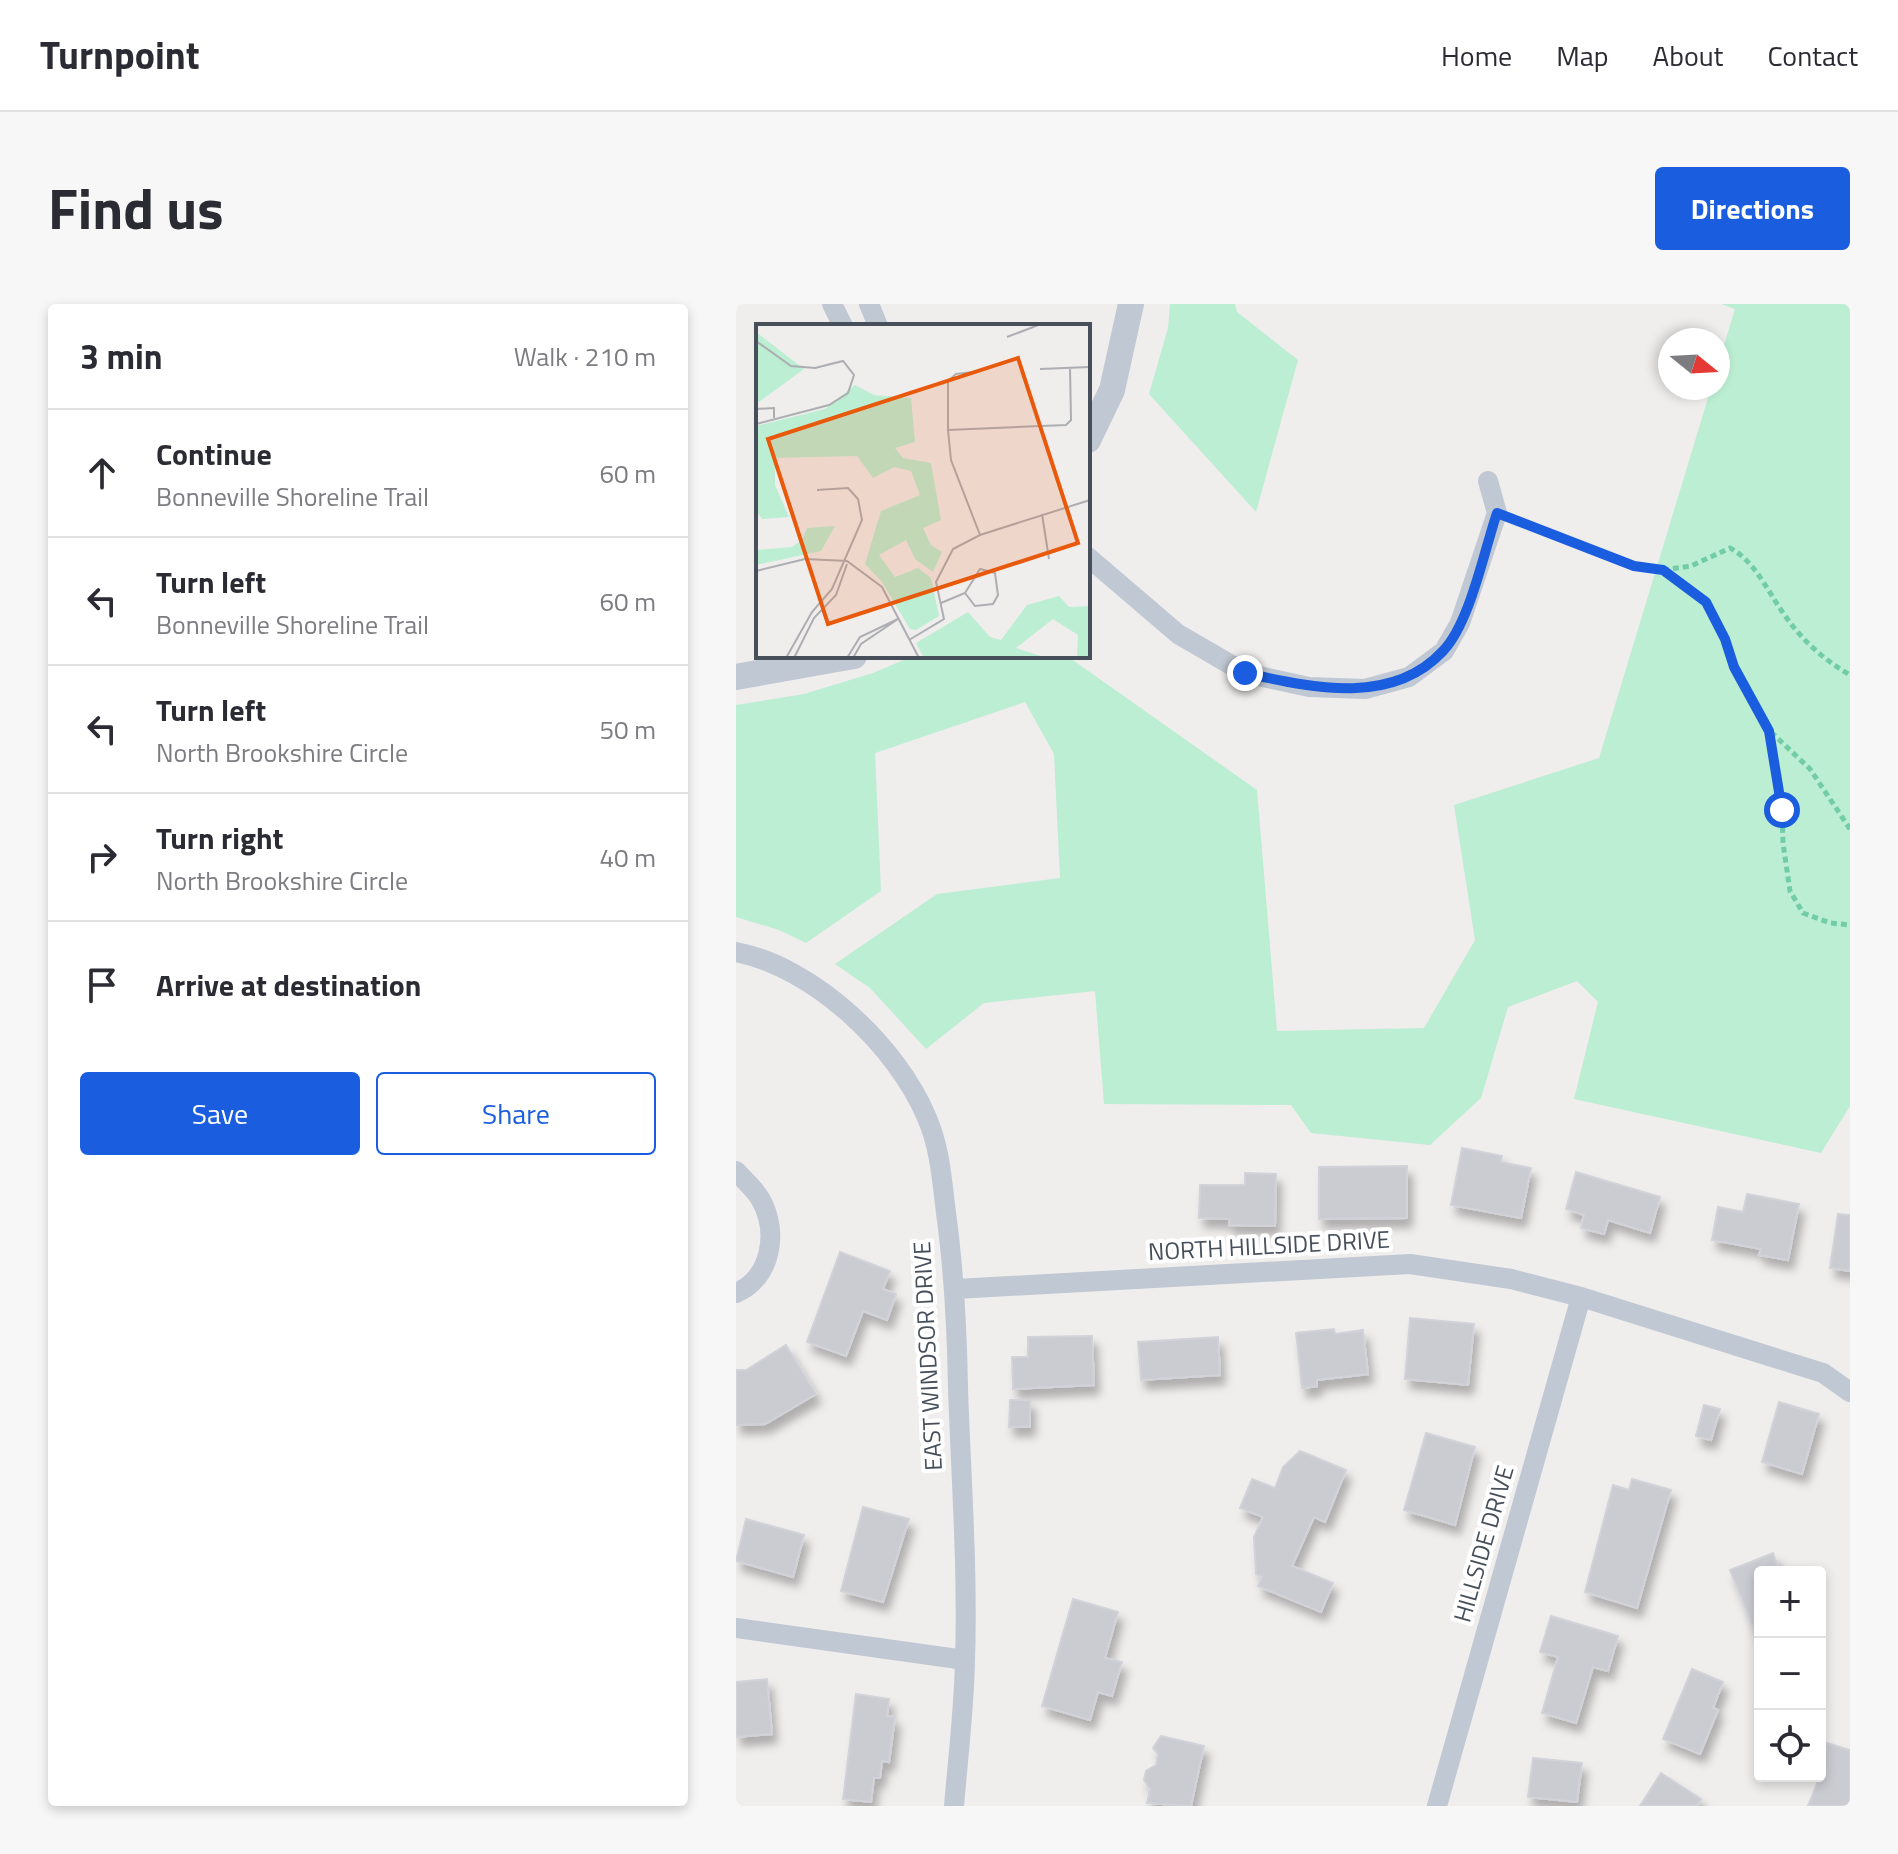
<!DOCTYPE html>
<meta charset="utf-8">
<style>
:root{--surface:#fff;--page:#f7f7f7;--text:#2b2b33;--muted:#7c7c81;--line:#e1e1e2;--accent:#1a5dde}
body{margin:0;font-family:"Titillium Web",sans-serif;background:var(--page);color:var(--text)}
.controls{position:absolute;right:24px;bottom:24px;display:grid;overflow:hidden;border-radius:8px;box-shadow:0 4px 12px #0003}
.controls button{width:72px;height:72px;display:grid;place-items:center;padding:0;border:0;border-bottom:2px solid var(--line);background:var(--surface);color:var(--text);font:40px sans-serif}
.compass{position:absolute;left:922px;top:24px;width:72px;height:72px;border-radius:50%;background:var(--surface);box-shadow:0 4px 12px #0003;rotate:108deg}
.stop{position:absolute;width:24px;height:24px;margin:-18px;border:6px solid #1a5dde;border-radius:50%;background:#fff}
.stop.end{background:#1a5dde;border-color:#fff;box-shadow:0 2px 8px #0008}
.list{margin:0;padding:0;list-style:none}
h2{display:flex;justify-content:space-between;align-items:center;height:104px;margin:0;padding:0 32px;font-size:34px}
h2 small{font-size:26px;font-weight:400;color:var(--muted)}
.list li{display:grid;grid-template-columns:52px 1fr auto;gap:24px;align-items:center;box-sizing:border-box;height:128px;padding:0 32px;border-top:2px solid var(--line)}
.list b{display:block;font-size:30px;white-space:nowrap}
.list p{margin:0;font-size:26px;white-space:nowrap;color:var(--muted)}
.list em{font-size:26px;font-style:normal;color:var(--muted)}
.actions{display:flex;gap:16px;padding:24px 32px}
.actions a{flex:1;padding:18px 0;border:2px solid var(--accent);border-radius:8px;text-align:center;font-size:28px;color:var(--accent)}
.actions .main{background:var(--accent);color:#fff}
.icon{flex:none;width:44px;height:44px;fill:none;stroke:currentColor;stroke-width:2;stroke-linecap:round;stroke-linejoin:round}
.map{position:relative;flex:none;width:1114px;height:1502px;overflow:hidden;border-radius:8px}
header{display:flex;align-items:center;gap:48px;box-sizing:border-box;height:112px;padding:0 40px;background:var(--surface);border-bottom:2px solid var(--line)}
header strong{font-size:38px}
nav{display:flex;gap:44px;margin-inline-start:auto;font-size:28px}
.intro{display:flex;align-items:center;justify-content:space-between;box-sizing:border-box;height:192px;padding:0 48px}
h1{margin:0;font-size:56px}
.button{padding:20px 36px;border-radius:8px;background:var(--accent);color:#fff;font-size:28px;font-weight:700}
main{display:flex;gap:48px;padding:0 48px}
aside{flex:1;background:var(--surface);border-radius:8px;box-shadow:0 4px 12px #0003}
.map>svg:first-child{display:block}
.green{fill:#bbeed3}
.building{fill:#caccd2;stroke:#d1d3d9;stroke-width:2;filter:url(#shadow)}
.lines{fill:none;stroke-linecap:round;stroke-linejoin:round}
.path{stroke:#73cca8;stroke-width:5;stroke-dasharray:6 4;stroke-linecap:butt}
.minor{stroke:#c0c8d3;stroke-width:20}
.tertiary{stroke:#c0c8d3;stroke-width:26}
.route{stroke:#1a5dde;stroke-width:10}
.labels{text-anchor:middle;stroke-width:8;stroke-linejoin:round;paint-order:stroke}
.street-label{font-size:24px;fill:#464f5a;stroke:#fff}
.inset-road{fill:none;stroke:#acaeb2;stroke-width:2}
.view{fill:#e8590c;fill-opacity:0.15;stroke:#e8590c;stroke-width:4}
.inset-edge{fill:none;stroke:#464f5a;stroke-width:4}
</style>
<header>
<strong>Turnpoint</strong>
<nav><a>Home</a><a>Map</a><a>About</a><a>Contact</a></nav>
</header>
<div class="intro"><h1>Find us</h1><a class="button">Directions</a></div>
<main>
<aside>
<h2>3 min<small>Walk · 210 m</small></h2>
<ul class="list">
<li><svg class="icon" aria-label="ahead" viewBox="0 0 24 24"><path d="M12 20V5M6 11l6-6 6 6"/></svg><div><b>Continue</b><p>Bonneville Shoreline Trail</p></div><em>60 m</em></li>
<li><svg class="icon" aria-label="left" viewBox="0 0 24 24"><path d="M17 20v-9H6M10 6l-5 5 5 5"/></svg><div><b>Turn left</b><p>Bonneville Shoreline Trail</p></div><em>60 m</em></li>
<li><svg class="icon" aria-label="left" viewBox="0 0 24 24"><path d="M17 20v-9H6M10 6l-5 5 5 5"/></svg><div><b>Turn left</b><p>North Brookshire Circle</p></div><em>50 m</em></li>
<li><svg class="icon" aria-label="right" viewBox="0 0 24 24"><path d="M7 20v-9h11M14 6l5 5-5 5"/></svg><div><b>Turn right</b><p>North Brookshire Circle</p></div><em>40 m</em></li>
<li><svg class="icon" aria-label="arrive" viewBox="0 0 24 24"><path d="M6 21V4h12l-3 4 3 4H6"/></svg><div><b>Arrive at destination</b></div></li>
</ul>
<div class="actions"><a class="main">Save</a><a>Share</a></div>
</aside>
<div class="map">
<svg width="1114" height="1502" viewBox="0 0 1114 1502">
<defs>
<filter id="shadow"><feDropShadow dx="5" dy="9" stdDeviation="4" flood-color="#0004"/></filter>
</defs>
<rect width="100%" height="100%" fill="#f0eded"/>
<path class="green" d="M434 0H499L501 8 562 56 520 208 413 90 432 24Z
M985 0H1114V802L1085 849 838 795 862 698 841 677 772 703 745 794 694 841 575 829 555 801 368 800 359 687 248 699 190 745 134 684 99 660 201 590 324 574 318 450 289 398 139 449 145 587 70 639 43 626 0 613V401L68 390 137 369 177 352H331L521 486 541 727 688 724 739 636 718 501 863 454 975 84H982V61L999 5Z"/>
<path class="building" d="M726 844 766 852 765 858 795 864 785 914 715 901Z
M671 862V914L583 915V863Z
M840 868 924 893 914 929 872 916 868 930 845 924 848 911 830 905Z
M509 869 540 870 539 922 493 921 494 915 463 914 464 881H509Z
M1011 890 1063 900 1052 956 1023 951 1025 945 976 936 982 903 1007 908Z
M1102 910 1114 911V967L1094 964Z
M104 948 154 967 147 985 160 990 151 1016 127 1007 110 1052 71 1038Z
M674 1014 738 1020 732 1081 669 1075Z
M598 1025 599 1030 627 1026 632 1070 581 1076V1082L566 1084 560 1029Z
M356 1032 358 1081 277 1085 276 1053H292V1033Z
M482 1033 484 1071 405 1076 402 1038Z
M50 1041 80 1090 29 1120 0 1121V1066H10Z
M274 1096H294V1123H273Z
M1043 1098 1083 1110 1066 1170 1026 1158Z
M968 1101 984 1105 975 1136 960 1132Z
M690 1129 739 1143 719 1221 668 1206Z
M564 1147 610 1166 589 1218 578 1213 556 1262 597 1279 585 1308 522 1282 526 1273 520 1270 518 1233 527 1213 504 1204 516 1175 539 1184 547 1163Z
M896 1175 935 1186 901 1304 849 1288 877 1181 893 1186Z
M127 1203 173 1215 147 1298 105 1287Z
M10 1215 68 1231 57 1273 0 1257Z
M1037 1249 1044 1268H1024V1329L1020 1330 994 1266Z
M337 1295 382 1308 369 1354 386 1358 376 1392 362 1388 354 1416 306 1402Z
M815 1312 882 1332 872 1367 857 1363 840 1419 806 1409 822 1353 804 1348Z
M956 1365 987 1378 977 1404 982 1406 964 1450 927 1435Z
M31 1375 36 1430 0 1433V1378Z
M120 1390 153 1395 151 1412 159 1413 153 1458 146 1457 144 1474H138L135 1498 107 1495Z
M425 1432 468 1442 455 1502 411 1499 414 1485 408 1476 410 1467 420 1461 422 1450 417 1444Z
M1091 1439 1114 1446V1502H1072L1084 1472Z
M797 1454 846 1459 841 1498 792 1493Z
M925 1469 965 1495 961 1502H904Z"/>
<g class="lines">
<path class="path" d="M780 217 898 262 927 266 970 298 989 335 998 363 1033 427 1046 506 1047 539 1054 587 1067 609 1094 619 1114 621
M927 266 955 262 994 244C1021 258 1034 293 1053 317 1069 339 1090 357 1114 371
M1035 428 1074 465 1114 525"/>
<path class="minor" d="M96 0 107 22
M133 0 142 22
M352 253 442 330 509 369 573 383 629 385 673 373 708 347 724 319 761 209 752 177
M0 648C78 663 161 742 191 814 204 844 206 876 210 909 218 967 221 1025 222 1084 225 1174 232 1266 229 1357 228 1405 222 1454 218 1502
M0 867C8 876 20 886 25 896 43 929 35 974 0 989
M220 985 674 960 775 975 845 993 1087 1069 1114 1088
M0 1324 229 1356
M701 1502 845 993"/>
<path class="tertiary" d="M352 136 376 86 395 0
M0 373 118 352"/>
</g>
<g class="lines">
<path class="route" d="M509 369C574 383 655 403 707 347 734 319 748 247 761 209L898 262 927 266 970 298 989 335 998 363 1033 427 1046 506"/>
</g>
<g class="labels">
<g class="street-label">
<text transform="translate(533 942) rotate(-3)" y="8">NORTH HILLSIDE DRIVE</text>
<text transform="translate(192 1052) rotate(-93)" y="8">EAST WINDSOR DRIVE</text>
<text transform="translate(748 1240) rotate(-74)" y="8">HILLSIDE DRIVE</text>
</g>
</g>
<g transform="translate(20 20)">
<rect width="334" height="334" fill="#f0eded"/>
<path d="M0 8 48 45 0 80ZM99 61 118 71 155 74 159 118 139 124 147 134 175 139 185 196 167 204 175 221 186 228 177 248 159 235 150 216 123 231 139 253 162 244 175 254 183 292 160 306 154 305 126 258 109 240 125 187 164 171 155 147 138 143 117 154 101 132 19 134V161L33 193 6 195 0 187V102L69 85ZM79 202 65 227 0 241V226L36 223 46 216 51 204ZM303 272 313 283 334 282V334H321L322 311 297 295 260 324 291 334H168L160 319 212 288 234 313 245 316 271 281Z" fill="#bbeed3"/>
<path class="inset-road" d="M251 13 285 0M0 17 35 42 59 44 87 37 98 51 92 69 73 81 0 100M284 45 334 43M217 48 200 50 192 57V106L195 136 224 211M0 85 18 84V94M192 106 310 101 315 96 314 44M286 190 293 235M0 247 49 235 91 237 126 263 163 334M185 279 209 269 224 245 239 249 242 271 237 280 219 282 209 269M153 316 188 295 180 258 197 225 224 211 334 176M30 334 56 288 76 265 106 196 102 175 92 164 61 166M38 334 58 294 80 271 91 240M91 334 104 313 142 295 105 320 97 334"/>
<path class="view" d="M262 34 322 219 72 300 12 115Z"/>
<rect width="334" height="334" class="inset-edge"/>
</g>
</svg>
<div class="controls">
<button>+</button>
<button>−</button>
<button><svg class="icon" aria-label="locate" viewBox="0 0 24 24"><circle cx="12" cy="12" r="6"/><path d="M12 2v4M12 18v4M2 12h4M18 12h4"/></svg></button>
</div>
<svg class="compass" viewBox="-18 -18 36 36"><path d="M0-13l5 13h-10z" fill="#e53935"/><path d="M0 13l5-13h-10z" fill="#7c7c81"/></svg>
<div class="stop" style="left:1046px;top:506px"></div>
<div class="stop end" style="left:509px;top:369px"></div>
</div>
</main>
